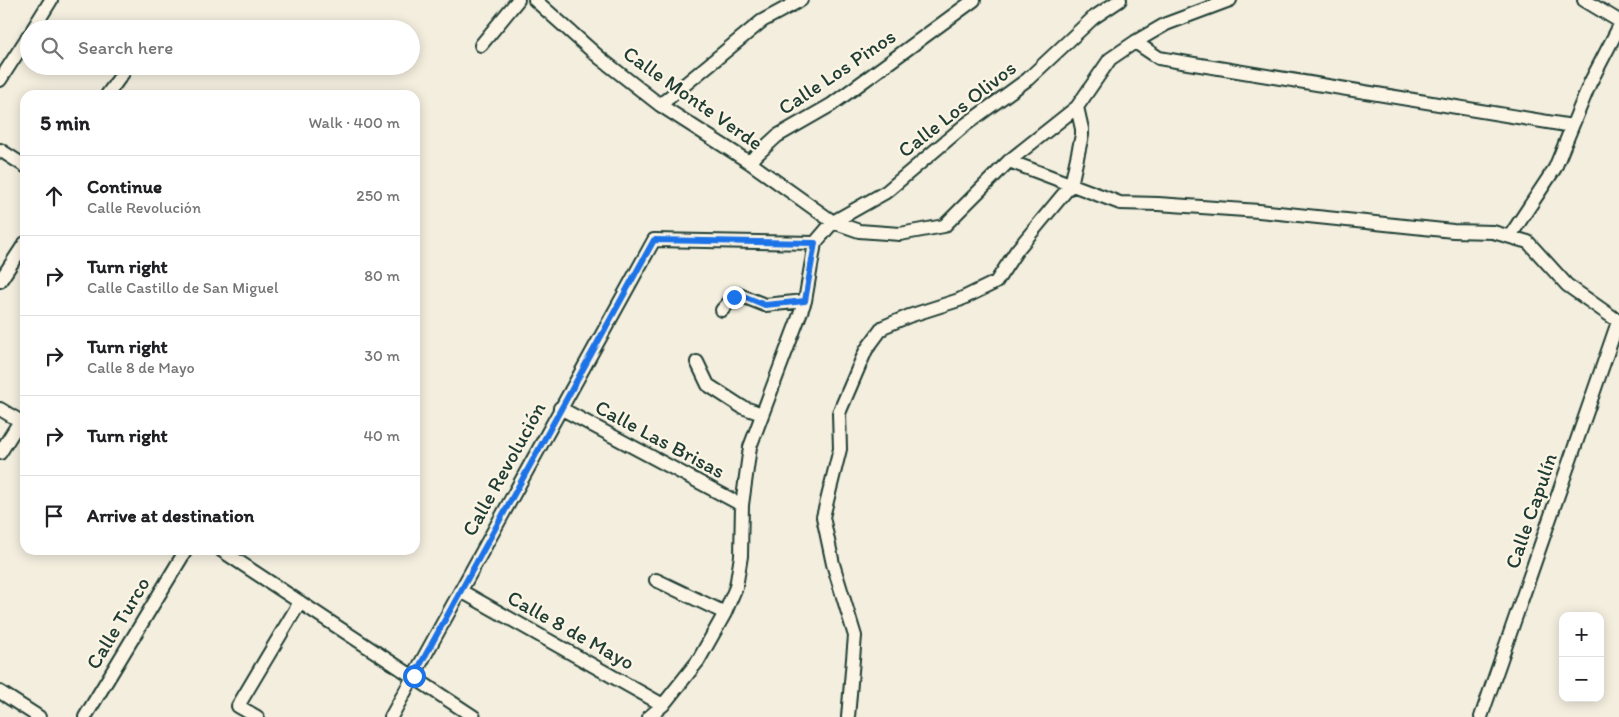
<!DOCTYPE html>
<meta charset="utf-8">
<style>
:root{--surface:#fff;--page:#f2f2f2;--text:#202124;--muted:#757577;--line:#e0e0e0}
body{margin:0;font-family:Itim,sans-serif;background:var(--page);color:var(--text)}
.controls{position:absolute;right:15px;bottom:15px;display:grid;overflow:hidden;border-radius:10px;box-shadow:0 2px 12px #0003}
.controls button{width:45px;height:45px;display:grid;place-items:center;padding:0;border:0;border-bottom:1px solid var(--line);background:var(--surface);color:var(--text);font:25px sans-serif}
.stop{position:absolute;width:15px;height:15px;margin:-11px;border:4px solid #1a73e8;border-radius:50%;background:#fff}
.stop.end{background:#1a73e8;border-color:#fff;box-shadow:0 1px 5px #0008}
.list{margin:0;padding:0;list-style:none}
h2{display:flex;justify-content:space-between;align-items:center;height:65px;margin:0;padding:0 20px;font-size:21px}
h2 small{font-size:16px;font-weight:400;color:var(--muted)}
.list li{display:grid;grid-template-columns:32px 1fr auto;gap:15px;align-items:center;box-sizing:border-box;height:80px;padding:0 20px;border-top:1px solid var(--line)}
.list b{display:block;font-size:19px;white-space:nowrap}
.list p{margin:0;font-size:16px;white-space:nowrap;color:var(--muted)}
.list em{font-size:16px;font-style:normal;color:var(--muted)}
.icon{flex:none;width:28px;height:28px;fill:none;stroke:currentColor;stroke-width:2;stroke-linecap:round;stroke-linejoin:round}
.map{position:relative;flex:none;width:1619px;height:717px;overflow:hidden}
.search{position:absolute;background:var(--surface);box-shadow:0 2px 12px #0003;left:20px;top:20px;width:400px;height:55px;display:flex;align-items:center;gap:12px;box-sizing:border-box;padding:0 18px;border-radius:28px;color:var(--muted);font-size:19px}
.panel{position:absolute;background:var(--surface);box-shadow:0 2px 12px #0003;left:20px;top:90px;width:400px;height:465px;border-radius:15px}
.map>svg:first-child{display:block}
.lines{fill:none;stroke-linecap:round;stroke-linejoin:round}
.minor-casing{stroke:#1f3d34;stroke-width:16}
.minor{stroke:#fcf5e5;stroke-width:12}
.route{stroke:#1a73e8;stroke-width:6}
.labels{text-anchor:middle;stroke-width:4.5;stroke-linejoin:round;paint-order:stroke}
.street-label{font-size:21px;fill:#1f3d34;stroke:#fcf5e5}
</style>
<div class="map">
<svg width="1619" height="717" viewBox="0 0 1619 717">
<rect width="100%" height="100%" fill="#f3eede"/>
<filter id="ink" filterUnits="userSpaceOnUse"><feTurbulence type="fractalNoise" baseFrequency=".02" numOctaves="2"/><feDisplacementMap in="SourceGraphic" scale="10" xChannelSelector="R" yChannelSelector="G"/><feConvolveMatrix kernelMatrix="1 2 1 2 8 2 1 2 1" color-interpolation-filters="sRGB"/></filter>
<g filter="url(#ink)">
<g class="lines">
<g class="minor-casing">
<path id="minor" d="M535 0 600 58 660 105 749 162 833 222 859 231 900 234 944 226 1009 161 1077 107 1110 59 1135 42 1166 24 1230 0
M1584 0 1619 21
M33 29 51 0
M1135 42 1159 58 1182 62 1572 126
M481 45 518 0
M0 80 29 35
M107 95 123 73
M660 105 762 21 801 0
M0 150 25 166
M1009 161 1120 203 1158 204 1259 211 1453 231 1493 232 1528 242 1567 285 1618 321
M749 162 777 136 831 105 974 0
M1510 236 1555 168 1590 83 1619 27
M815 243 833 222 886 192 965 125 1028 79 1093 18 1120 0
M0 281 25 243
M722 310 737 294 765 305 805 301
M697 362 708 385 742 407 762 414
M560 408 742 505
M0 409 25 424
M0 453 20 421
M221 550 474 717
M656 580 725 613
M461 591 663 705
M0 692 39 717
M85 717 186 550
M257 717 238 706 300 602
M391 717 654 240 815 243
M649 717 663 705 698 661 725 613 736 587 741 556 742 505 750 447 805 301 815 243
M848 717 855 636 833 564 823 517 840 449 839 413 866 350 883 327 909 316 959 300 996 282 1017 250 1071 185 1082 135V129L1077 107
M1481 717 1619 319"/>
</g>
<use href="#minor" class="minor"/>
</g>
</g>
<g class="lines" filter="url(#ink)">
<path class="route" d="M414 676 654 240 815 243 805 301 765 305 741 295 737 294 734 297"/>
</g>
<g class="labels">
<g class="street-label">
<text transform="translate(837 72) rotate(-34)" y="7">Calle Los Pinos</text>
<text transform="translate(693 98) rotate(35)" y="7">Calle Monte Verde</text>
<text transform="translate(957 109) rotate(-38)" y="7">Calle Los Olivos</text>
<text transform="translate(660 439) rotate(28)" y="7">Calle Las Brisas</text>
<text transform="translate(504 469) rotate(-61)" y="7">Calle Revolución</text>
<text transform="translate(1531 511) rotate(-71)" y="7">Calle Capulín</text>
<text transform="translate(118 623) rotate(-59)" y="7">Calle Turco</text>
<text transform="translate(571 630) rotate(29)" y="7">Calle 8 de Mayo</text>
</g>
</g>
</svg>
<div class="controls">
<button>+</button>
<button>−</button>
</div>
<div class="stop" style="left:414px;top:676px"></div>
<div class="stop end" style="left:734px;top:297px"></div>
<div class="search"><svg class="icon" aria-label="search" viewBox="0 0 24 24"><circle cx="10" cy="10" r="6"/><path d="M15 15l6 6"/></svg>Search here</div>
<section class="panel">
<h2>5 min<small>Walk · 400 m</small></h2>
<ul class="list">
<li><svg class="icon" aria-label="ahead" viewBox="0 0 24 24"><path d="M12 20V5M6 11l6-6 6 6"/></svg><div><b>Continue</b><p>Calle Revolución</p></div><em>250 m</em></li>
<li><svg class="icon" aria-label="right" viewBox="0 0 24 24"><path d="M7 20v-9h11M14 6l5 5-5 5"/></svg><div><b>Turn right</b><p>Calle Castillo de San Miguel</p></div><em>80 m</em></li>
<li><svg class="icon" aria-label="right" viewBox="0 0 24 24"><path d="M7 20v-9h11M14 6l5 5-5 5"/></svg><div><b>Turn right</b><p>Calle 8 de Mayo</p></div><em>30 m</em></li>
<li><svg class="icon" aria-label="right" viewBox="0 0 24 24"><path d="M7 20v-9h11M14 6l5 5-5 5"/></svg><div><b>Turn right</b></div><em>40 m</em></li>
<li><svg class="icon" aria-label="arrive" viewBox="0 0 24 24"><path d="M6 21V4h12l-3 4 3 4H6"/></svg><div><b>Arrive at destination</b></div></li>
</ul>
</section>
</div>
